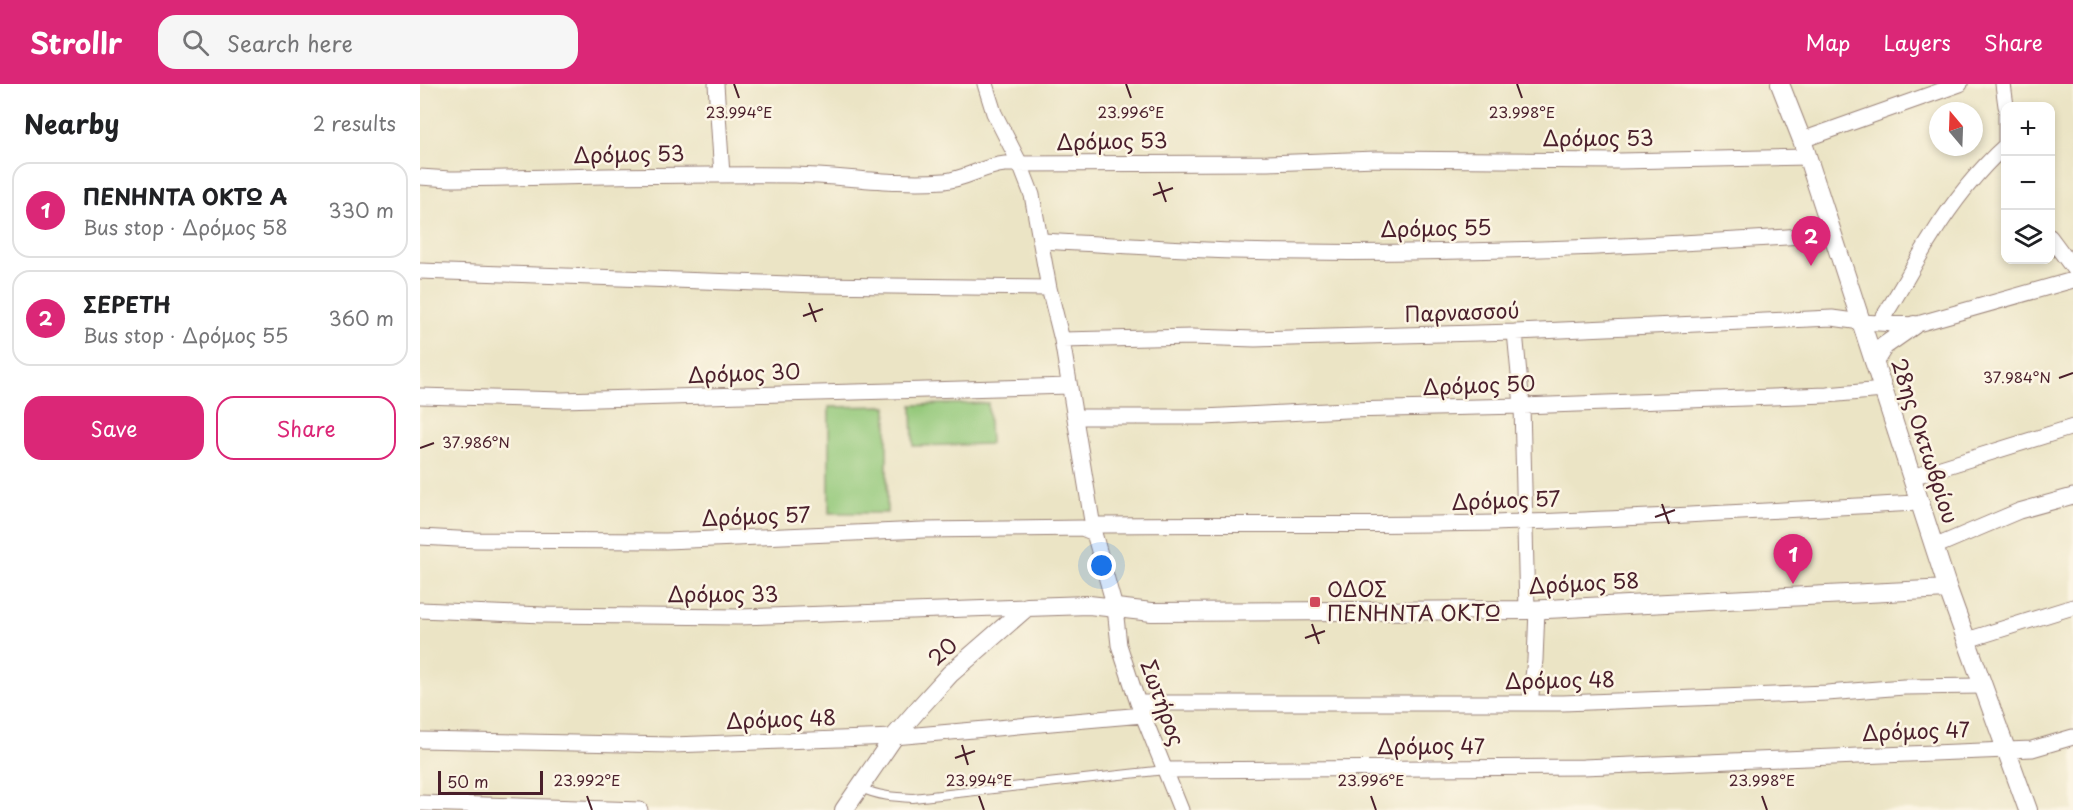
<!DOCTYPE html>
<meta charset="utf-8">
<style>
:root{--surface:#fff;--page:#f6f6f6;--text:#202124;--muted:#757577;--line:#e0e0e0;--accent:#db2777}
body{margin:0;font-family:"Playpen Sans",sans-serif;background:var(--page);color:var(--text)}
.controls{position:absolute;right:18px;top:18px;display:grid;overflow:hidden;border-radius:12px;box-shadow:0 3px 9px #0003}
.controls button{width:54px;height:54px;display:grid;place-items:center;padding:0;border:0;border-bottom:2px solid var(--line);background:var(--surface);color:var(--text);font:30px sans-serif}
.compass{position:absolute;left:1509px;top:18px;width:54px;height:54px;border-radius:50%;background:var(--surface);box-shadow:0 3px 9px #0003;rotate:341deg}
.scale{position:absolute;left:18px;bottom:15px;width:105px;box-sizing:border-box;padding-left:6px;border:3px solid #4a1f2b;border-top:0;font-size:16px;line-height:21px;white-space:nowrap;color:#4a1f2b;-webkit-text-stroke:4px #fcf5e5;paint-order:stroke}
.you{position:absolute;left:682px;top:482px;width:21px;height:21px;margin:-15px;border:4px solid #fff;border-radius:50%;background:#1a73e8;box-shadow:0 0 0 9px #1a73e833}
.badge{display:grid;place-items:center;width:39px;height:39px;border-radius:50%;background:var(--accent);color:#fff;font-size:20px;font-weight:700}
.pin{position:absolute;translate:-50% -50px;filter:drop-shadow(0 2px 3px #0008)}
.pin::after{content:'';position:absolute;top:32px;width:21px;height:18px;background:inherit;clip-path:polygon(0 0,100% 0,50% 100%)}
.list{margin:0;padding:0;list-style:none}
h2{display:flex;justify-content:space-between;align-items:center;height:78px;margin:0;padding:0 24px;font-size:26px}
h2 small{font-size:20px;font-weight:400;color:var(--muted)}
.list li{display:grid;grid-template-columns:39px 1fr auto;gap:18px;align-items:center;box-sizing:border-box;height:96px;margin:0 12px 12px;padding:0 12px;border:2px solid var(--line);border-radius:18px}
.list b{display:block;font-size:22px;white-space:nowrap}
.list p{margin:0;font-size:20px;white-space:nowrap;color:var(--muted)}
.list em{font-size:20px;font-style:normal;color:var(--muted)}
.actions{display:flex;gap:12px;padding:18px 24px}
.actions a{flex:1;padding:14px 0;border:2px solid var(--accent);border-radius:18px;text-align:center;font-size:21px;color:var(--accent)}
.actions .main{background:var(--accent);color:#fff}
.icon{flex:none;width:33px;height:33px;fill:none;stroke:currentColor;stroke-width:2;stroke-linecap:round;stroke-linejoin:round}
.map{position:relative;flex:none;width:1653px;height:726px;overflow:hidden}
header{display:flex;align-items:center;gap:36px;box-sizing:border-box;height:84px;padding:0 30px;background:var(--accent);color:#fff}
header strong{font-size:28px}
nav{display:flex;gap:33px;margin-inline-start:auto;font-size:21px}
.search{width:420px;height:54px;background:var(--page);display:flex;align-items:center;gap:15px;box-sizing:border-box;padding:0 21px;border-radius:18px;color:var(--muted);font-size:22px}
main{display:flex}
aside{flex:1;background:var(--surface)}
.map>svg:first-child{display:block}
.green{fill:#95c97b;stroke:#707453;stroke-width:1.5}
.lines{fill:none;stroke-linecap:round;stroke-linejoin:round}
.service-casing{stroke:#9a8278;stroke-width:10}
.minor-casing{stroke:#9a8278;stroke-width:17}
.tertiary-casing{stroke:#9a8278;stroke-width:20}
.service{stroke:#fff;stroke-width:8}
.minor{stroke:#fff;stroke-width:15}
.tertiary{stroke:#fff;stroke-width:18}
.ticks{fill:none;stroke:#4a1f2b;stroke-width:2}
.poi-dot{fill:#d1495b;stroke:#fcf5e5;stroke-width:2}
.labels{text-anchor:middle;stroke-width:5;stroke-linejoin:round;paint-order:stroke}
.street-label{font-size:21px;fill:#4a1f2b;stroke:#fcf5e5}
.poi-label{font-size:21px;fill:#4a1f2b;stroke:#fcf5e5;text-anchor:start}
.ticks-label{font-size:15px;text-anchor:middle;fill:#4a1f2b;stroke:#fcf5e5;stroke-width:5;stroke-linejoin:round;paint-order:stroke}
</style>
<header>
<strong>Strollr</strong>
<div class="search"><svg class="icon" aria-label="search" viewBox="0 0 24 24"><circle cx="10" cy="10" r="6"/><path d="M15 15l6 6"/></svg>Search here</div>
<nav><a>Map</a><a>Layers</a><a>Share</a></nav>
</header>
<main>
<aside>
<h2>Nearby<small>2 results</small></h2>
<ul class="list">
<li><span class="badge">1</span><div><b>ΠΕΝΗΝΤΑ ΟΚΤΩ Α</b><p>Bus stop · Δρόμος 58</p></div><em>330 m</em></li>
<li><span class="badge">2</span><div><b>ΣΕΡΕΤΗ</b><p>Bus stop · Δρόμος 55</p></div><em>360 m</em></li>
</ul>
<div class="actions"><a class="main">Save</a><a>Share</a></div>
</aside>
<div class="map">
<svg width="1653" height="726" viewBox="0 0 1653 726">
<rect width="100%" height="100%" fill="#fcf5e5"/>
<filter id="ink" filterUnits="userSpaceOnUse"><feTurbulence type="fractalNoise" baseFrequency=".0167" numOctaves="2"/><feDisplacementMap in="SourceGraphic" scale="12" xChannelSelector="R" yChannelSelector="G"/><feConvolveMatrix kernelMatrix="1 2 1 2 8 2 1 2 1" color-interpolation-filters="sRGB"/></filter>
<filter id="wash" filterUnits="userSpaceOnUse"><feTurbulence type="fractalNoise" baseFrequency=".008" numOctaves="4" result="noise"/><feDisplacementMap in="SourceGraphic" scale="24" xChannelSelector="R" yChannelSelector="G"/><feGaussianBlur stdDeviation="1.35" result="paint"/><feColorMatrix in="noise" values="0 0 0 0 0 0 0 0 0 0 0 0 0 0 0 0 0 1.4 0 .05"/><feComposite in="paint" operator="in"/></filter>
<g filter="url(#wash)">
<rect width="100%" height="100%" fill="#ebe4c5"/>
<path class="green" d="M568 319 570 360 493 362 492 321Z
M467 322V429H409V323Z"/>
</g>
<g filter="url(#ink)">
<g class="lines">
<g class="service-casing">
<path id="service" d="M441 704C458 712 474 713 493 714L745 686"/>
</g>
<g class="minor-casing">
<path id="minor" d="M296 0 302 91
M565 0 574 29 600 80 612 111 629 204 642 256 674 449 695 524 699 561 718 619 761 726
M1583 0 1586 22
M1586 30V59
M1382 56 1540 0
M0 93 30 95C145 93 260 90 375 91 424 92 474 101 524 97 546 95 563 82 585 80L848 79 956 75 1200 77 1388 73
M1630 153 1653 184
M621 157C685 160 750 165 815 167 1014 172 1214 163 1413 150
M0 187 397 201 629 204
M1459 239C1478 212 1492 183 1510 155 1531 121 1556 88 1586 61
M1095 248 1102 322 1107 526
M642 256 772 253 835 255 1095 248 1412 234 1441 238 1494 241 1653 196
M0 312 141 316 649 302
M656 333H784L927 326 1102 322 1407 311 1463 306
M1492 393 1653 343
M673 441C817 439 961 443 1105 438 1237 434 1368 425 1500 419
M0 453 56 456 246 457 503 446 662 444 674 449
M1514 463 1599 427 1653 412
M0 526 123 531 320 533 607 523
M1547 556 1653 523
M718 619H1143L1407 609 1484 603 1563 602
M1110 619 1115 576 1117 525
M0 656 252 661 474 653 723 631
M745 686 1163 683 1612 665 1653 653
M0 719 220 726"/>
</g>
<g class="tertiary-casing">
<path id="tertiary" d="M1360 0 1382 56 1528 505 1608 726
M1454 278 1464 262 1494 241
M424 726 474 653 501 622 530 590 607 523 669 521 732 528 1107 526 1528 505"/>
</g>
<use href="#service" class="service"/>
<use href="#minor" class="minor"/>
<use href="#tertiary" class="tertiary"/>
</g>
</g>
<path class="ticks" d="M314 0 319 14M706 0 711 14M1097 0 1102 14M739 98 746 118M733 111 753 104M389 219 396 238M383 232 403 225M1639 294 1653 289M0 364 14 359M1242 420 1249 440M1235 433 1255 426M892 540 899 560M885 554 905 547M542 661 548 681M535 674 555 667M167 712 172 726M559 712 564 726M951 712 956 726M1342 712 1347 726"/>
<rect class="poi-dot" x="889" y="512" width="12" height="12" rx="3"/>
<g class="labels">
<g class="street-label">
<text x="1178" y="62">Δρόμος 53</text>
<text transform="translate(692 58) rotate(-1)" y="7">Δρόμος 53</text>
<text transform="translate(209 71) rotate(-1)" y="7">Δρόμος 53</text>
<text transform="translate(1016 145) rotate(-1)" y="7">Δρόμος 55</text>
<text transform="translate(1042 229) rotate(-2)" y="7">Παρνασσού</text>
<text transform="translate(324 290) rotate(-2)" y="7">Δρόμος 30</text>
<text transform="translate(1059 302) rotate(-2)" y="7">Δρόμος 50</text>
<text transform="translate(1504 357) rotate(72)" y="7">28ης Οκτωβρίου</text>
<text transform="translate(1086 417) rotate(-2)" y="7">Δρόμος 57</text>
<text transform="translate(336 433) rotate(-2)" y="7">Δρόμος 57</text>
<text transform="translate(1164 500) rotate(-3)" y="7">Δρόμος 58</text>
<text x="303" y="518">Δρόμος 33</text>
<text transform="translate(523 568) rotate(-42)" y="7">20</text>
<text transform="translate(1140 597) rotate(-1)" y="7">Δρόμος 48</text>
<text transform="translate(742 619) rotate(70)" y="7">Σωτήρος</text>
<text transform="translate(361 636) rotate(-2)" y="7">Δρόμος 48</text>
<text transform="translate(1496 648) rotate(-2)" y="7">Δρόμος 47</text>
<text x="1011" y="670">Δρόμος 47</text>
</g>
<g class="poi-label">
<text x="907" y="513">ΟΔΟΣ<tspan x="907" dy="24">ΠΕΝΗΝΤΑ ΟΚΤΩ</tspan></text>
</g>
</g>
<g class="ticks-label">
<text x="319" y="34">23.994°E</text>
<text x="711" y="34">23.996°E</text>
<text x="1102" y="34">23.998°E</text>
<text x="1597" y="299">37.984°N</text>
<text x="56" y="364">37.986°N</text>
<text x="167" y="702">23.992°E</text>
<text x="559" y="702">23.994°E</text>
<text x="951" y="702">23.996°E</text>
<text x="1342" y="702">23.998°E</text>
</g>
</svg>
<div class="controls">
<button>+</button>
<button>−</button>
<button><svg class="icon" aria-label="layers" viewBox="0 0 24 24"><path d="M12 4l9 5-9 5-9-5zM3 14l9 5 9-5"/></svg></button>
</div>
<svg class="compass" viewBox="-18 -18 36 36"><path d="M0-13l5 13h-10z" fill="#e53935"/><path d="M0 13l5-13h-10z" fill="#757577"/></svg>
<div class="scale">50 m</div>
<div class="you"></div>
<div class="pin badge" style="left:1373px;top:500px">1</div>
<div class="pin badge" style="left:1391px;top:182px">2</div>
</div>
</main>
